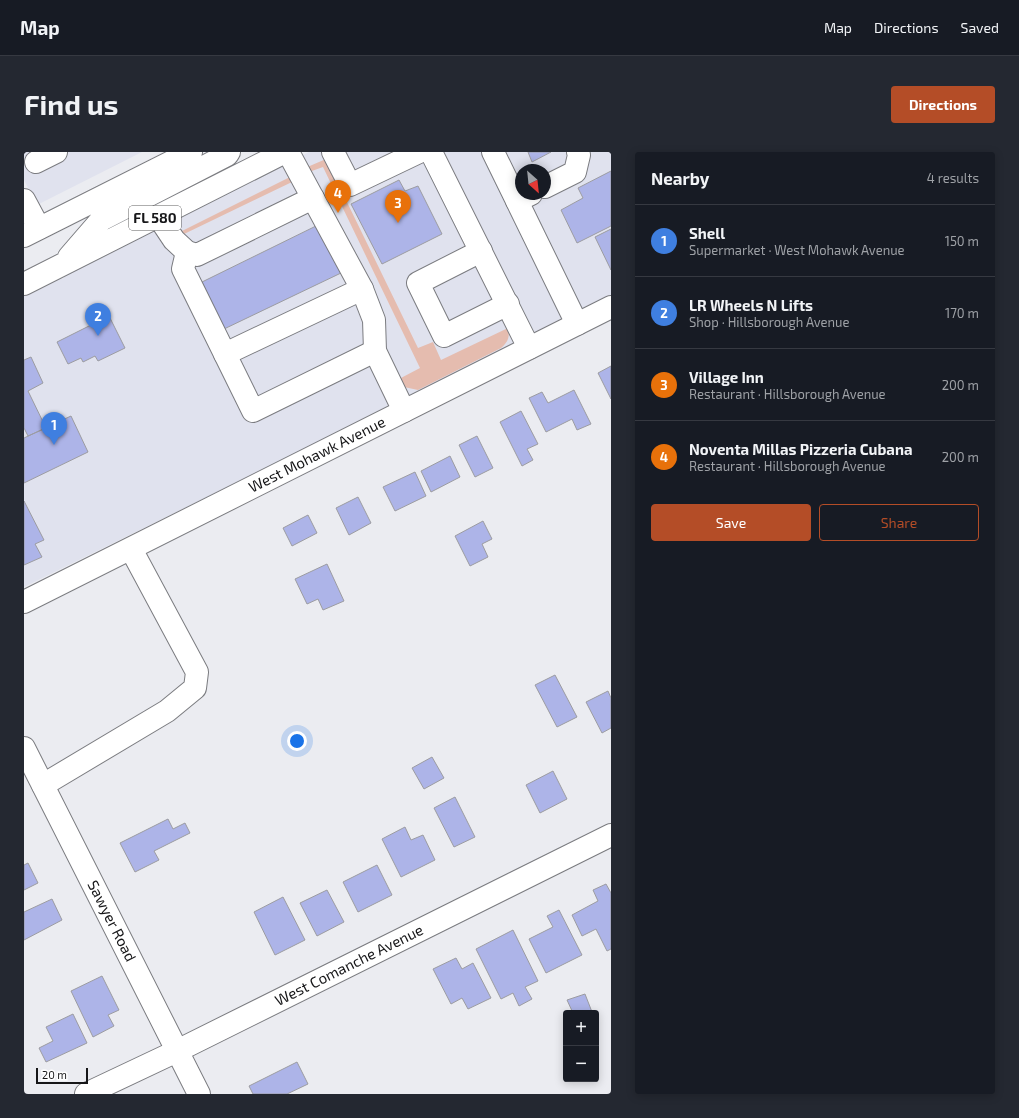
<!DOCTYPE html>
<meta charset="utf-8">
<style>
:root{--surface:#171b24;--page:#242831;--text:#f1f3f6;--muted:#9ea1a6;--line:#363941;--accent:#b44d27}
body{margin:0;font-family:"Exo 2",sans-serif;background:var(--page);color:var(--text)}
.controls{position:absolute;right:12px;bottom:12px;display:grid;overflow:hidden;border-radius:4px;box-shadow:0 2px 10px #0003}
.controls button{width:36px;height:36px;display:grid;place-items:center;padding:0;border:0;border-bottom:1px solid var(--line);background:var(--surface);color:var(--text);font:20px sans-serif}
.compass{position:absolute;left:491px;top:12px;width:36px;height:36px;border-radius:50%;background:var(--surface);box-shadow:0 2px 10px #0003;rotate:153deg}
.scale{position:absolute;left:12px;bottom:10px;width:52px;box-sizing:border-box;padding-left:4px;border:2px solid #161618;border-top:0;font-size:11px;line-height:14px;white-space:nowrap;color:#161618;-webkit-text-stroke:3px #fff;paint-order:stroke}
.you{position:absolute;left:273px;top:589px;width:14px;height:14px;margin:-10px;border:3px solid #fff;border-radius:50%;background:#1a73e8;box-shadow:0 0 0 6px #1a73e833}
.badge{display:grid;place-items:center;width:26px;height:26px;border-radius:50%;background:var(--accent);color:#fff;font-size:13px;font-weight:700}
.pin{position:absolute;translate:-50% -33px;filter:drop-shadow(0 1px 2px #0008)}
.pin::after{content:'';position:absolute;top:21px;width:14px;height:12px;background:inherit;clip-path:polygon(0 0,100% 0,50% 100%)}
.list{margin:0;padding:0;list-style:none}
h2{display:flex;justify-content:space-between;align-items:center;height:52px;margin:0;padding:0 16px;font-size:17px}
h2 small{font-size:13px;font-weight:400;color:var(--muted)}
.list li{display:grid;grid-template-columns:26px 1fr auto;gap:12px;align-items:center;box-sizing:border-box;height:72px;padding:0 16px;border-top:1px solid var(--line)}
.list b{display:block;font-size:15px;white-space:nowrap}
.list p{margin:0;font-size:13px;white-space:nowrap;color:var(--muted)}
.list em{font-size:13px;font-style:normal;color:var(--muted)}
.actions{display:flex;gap:8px;padding:12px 16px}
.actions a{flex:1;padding:9px 0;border:1px solid var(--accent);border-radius:4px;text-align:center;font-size:14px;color:var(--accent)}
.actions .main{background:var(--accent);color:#fff}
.map{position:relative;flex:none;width:587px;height:942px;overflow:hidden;border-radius:4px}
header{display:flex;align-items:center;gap:24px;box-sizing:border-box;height:56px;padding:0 20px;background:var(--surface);border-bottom:1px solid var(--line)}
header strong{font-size:19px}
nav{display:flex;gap:22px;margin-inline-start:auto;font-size:14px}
.intro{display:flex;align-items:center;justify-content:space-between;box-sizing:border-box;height:96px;padding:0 24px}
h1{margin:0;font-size:28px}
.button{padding:10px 18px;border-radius:4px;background:var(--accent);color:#fff;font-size:14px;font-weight:700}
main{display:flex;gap:24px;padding:0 24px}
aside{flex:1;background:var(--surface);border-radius:4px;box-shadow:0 2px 10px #0003}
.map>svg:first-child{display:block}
.built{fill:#e0e2ee;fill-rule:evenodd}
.green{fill:#e5bcaf}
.building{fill:#adb4e8;stroke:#9c9ca1}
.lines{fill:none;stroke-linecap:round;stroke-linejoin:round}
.minor-casing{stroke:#7b7c80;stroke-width:24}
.major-casing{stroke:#7b7c80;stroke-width:24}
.minor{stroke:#fff;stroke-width:22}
.major{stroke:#fff;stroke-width:22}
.labels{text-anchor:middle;stroke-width:4;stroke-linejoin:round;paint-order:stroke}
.shield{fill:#fff;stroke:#5c5c5d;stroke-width:1}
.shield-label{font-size:14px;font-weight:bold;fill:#161618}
.street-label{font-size:15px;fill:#161618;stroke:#fff}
</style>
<header>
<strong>Map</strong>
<nav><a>Map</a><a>Directions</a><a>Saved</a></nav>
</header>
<div class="intro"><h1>Find us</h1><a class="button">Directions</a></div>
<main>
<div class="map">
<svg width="587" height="942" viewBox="0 0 587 942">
<rect width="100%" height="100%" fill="#ebecf1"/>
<path class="built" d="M0 0H118L13 53 0 28Z
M285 0H587V144L317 279 0 435V144L37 125 39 127 42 122ZM497 18H521V42H497Z"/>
<path class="green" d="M302 7 394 196 409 190 417 208 484 176C486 185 484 190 477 196L394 238 380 235 375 227 396 216 299 15 285 20 281 16Z
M266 25 268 30 158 83 156 80Z"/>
<path class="building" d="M504 0H527L508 10Z
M587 19V74L553 91 537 58 559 46 554 36Z
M375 28 381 39 394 34 418 82 358 112 327 52Z
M294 73 317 121 200 177 178 130Z
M587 77V118L571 85Z
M85 164 101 196 74 209 71 204 59 210 57 206 44 212 33 190Z
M7 205 19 231 4 239 22 276 4 284 0 276V208Z
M587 214V247L574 221Z
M550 238 567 272 553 278 548 267 522 280 505 246 518 240 524 251Z
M497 259 514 292 503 297 509 308 498 314 476 270Z
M47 264 64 300 0 331V286Z
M453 284 469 316 451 325 435 293Z
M426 304 436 325 407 340 397 319Z
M391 320 402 344 371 359 359 335Z
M334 345 347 371 325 383 312 356Z
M0 349 20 388 11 392 18 405 0 413Z
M284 363 293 381 268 394 259 376Z
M459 369 468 387 458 392 464 405 446 414 431 384Z
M303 412 320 449 299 458 294 447 283 452 271 427Z
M531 523 553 565 533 575 511 533Z
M584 539 587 546V576L578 581 562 550Z
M408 605 420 626 400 637 388 616Z
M529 619 543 647 516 661 502 633Z
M431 645 451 685 430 695 410 656Z
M144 667 149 677 161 671 166 681 130 699 135 708 111 720 96 691Z
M381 675 387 688 399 683 411 708 377 725 358 687Z
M4 711 14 731 0 738V713Z
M353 713 368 743 334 760 319 730Z
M582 732 587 741V797L583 799 572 777 558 784 548 763 574 749 569 738Z
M303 738 320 770 293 784 276 751Z
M259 745 281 788 251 803 230 760Z
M28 747 38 768 0 788V760Z
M535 758 558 803 522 821 505 787 529 775 523 764Z
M489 778 514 829 501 835 508 847 495 854 489 841 477 847 452 797Z
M432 806 438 817 449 811 467 846 444 857 438 846 427 852 409 817Z
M78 824 95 858 84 863 90 874 69 885 47 839Z
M561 842 568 860 565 861H549L543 848Z
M49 862 63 891 22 910 15 896 29 889 22 875Z
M273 910 284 932 263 942H229L225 934Z"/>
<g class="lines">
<g class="minor-casing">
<g id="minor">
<path d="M264 0 338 137 350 168 351 199 380 259"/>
<path d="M309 0 326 33 395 0"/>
<path d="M407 0 505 196"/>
<path d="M469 0 493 49 507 42"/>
<path d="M12 10 32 0"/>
<path d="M521 35 551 20 555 3 554 0"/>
<path d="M0 48 15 76"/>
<path d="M493 49 553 172"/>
<path d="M134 64 150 88 163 100 173 103 289 46"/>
<path d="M457 99 394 131 420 184 484 152"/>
<path d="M163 100 159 117 229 259 351 199"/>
<path d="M201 202 338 137"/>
<path id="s1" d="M0 450 587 155"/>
<path id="s2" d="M0 596 175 942"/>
<path d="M19 633 143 559 171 536 173 520 107 397"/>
<path id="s3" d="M62 942 153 899 587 683"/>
</g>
</g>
<g class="major-casing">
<path id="major" d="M0 84 167 0
M45 105 77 68 203 3 205 0
M0 132 261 0"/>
</g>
<use href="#minor" class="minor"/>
<use href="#major" class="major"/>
</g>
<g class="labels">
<rect class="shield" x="105" y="54" width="52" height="24" rx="3"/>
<g class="shield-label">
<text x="131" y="71">FL 580</text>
</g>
<g class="street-label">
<text dy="5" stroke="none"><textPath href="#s1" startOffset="328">West Mohawk Avenue</textPath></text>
<text dy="5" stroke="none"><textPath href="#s2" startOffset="194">Sawyer Road</textPath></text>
<text dy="5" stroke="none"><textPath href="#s3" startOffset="293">West Comanche Avenue</textPath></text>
</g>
</g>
</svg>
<div class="controls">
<button>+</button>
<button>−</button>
</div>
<svg class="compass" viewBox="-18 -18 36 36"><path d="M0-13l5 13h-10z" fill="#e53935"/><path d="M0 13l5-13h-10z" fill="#9ea1a6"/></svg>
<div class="scale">20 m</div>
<div class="you"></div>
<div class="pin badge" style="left:30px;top:293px;background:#3f7fe0">1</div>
<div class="pin badge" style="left:74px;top:184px;background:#3f7fe0">2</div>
<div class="pin badge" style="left:374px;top:71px;background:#e8710a">3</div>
<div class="pin badge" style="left:314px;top:61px;background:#e8710a">4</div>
</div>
<aside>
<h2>Nearby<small>4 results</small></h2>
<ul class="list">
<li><span class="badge" style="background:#3f7fe0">1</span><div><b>Shell</b><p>Supermarket · West Mohawk Avenue</p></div><em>150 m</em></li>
<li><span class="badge" style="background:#3f7fe0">2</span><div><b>LR Wheels N Lifts</b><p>Shop · Hillsborough Avenue</p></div><em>170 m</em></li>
<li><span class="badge" style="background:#e8710a">3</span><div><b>Village Inn</b><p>Restaurant · Hillsborough Avenue</p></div><em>200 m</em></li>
<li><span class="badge" style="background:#e8710a">4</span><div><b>Noventa Millas Pizzeria Cubana</b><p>Restaurant · Hillsborough Avenue</p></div><em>200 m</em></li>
</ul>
<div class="actions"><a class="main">Save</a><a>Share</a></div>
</aside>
</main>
